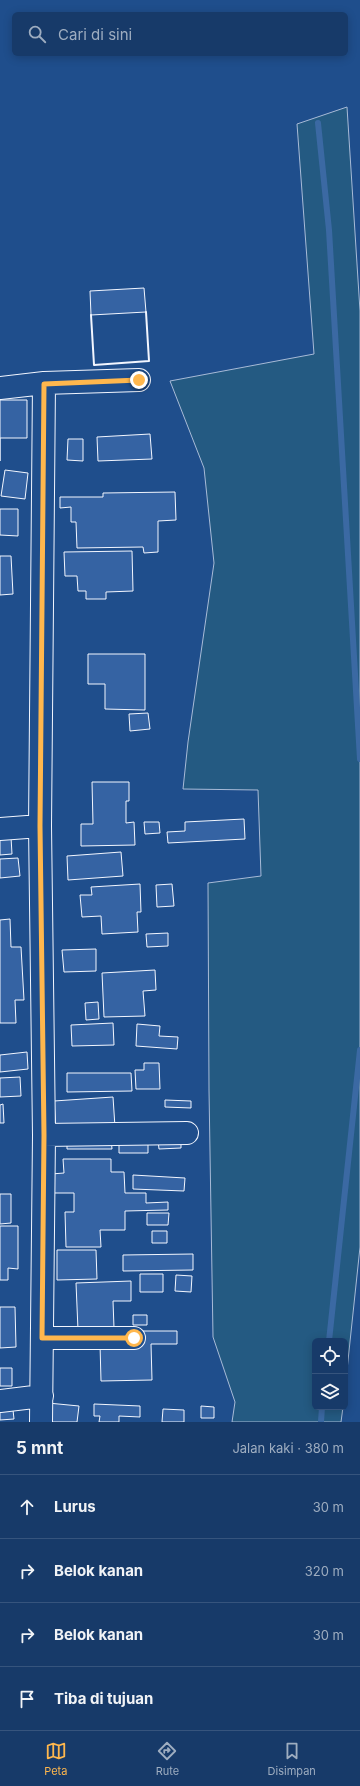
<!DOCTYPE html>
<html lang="id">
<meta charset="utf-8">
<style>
:root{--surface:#173a69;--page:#20416f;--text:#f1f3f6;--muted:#9eadc0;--line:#36547d;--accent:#ffb74d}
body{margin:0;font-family:Inter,sans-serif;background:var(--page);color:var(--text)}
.controls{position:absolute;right:12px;bottom:12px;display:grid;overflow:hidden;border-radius:6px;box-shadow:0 2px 10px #0003}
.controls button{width:36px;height:36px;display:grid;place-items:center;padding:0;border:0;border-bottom:1px solid var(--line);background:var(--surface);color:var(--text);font:20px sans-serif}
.stop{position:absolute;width:12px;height:12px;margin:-9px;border:3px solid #ffb74d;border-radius:50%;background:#fff}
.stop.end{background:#ffb74d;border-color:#fff;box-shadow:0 1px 4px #0008}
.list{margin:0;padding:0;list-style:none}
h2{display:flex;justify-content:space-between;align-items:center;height:52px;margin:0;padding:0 16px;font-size:17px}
h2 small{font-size:13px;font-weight:400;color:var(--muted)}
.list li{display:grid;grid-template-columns:26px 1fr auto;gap:12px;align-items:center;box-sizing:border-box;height:64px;padding:0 16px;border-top:1px solid var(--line)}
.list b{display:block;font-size:15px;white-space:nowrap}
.list em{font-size:13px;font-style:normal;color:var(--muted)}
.icon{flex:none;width:22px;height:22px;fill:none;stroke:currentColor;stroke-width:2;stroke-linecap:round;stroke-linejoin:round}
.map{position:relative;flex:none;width:360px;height:1422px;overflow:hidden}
.search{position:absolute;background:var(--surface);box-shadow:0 2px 10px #0003;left:12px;right:12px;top:12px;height:44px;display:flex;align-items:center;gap:10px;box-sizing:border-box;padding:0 14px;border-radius:6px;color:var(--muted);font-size:15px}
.sheet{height:308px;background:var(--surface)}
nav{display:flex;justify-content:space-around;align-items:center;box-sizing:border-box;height:56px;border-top:1px solid var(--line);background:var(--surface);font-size:11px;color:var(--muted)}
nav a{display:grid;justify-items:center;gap:2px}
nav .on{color:var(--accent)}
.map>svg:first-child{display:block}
.green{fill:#245a82;stroke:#a8bbd7}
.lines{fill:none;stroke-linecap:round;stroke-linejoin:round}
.stream{stroke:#3b69a3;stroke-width:6}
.building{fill:#3563a3;stroke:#f2f6ff}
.minor-casing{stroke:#f2f6ff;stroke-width:24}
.minor{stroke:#1f4e8c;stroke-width:22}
.wall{stroke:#f2f6ff;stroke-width:2}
.route{stroke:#ffb74d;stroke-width:5}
</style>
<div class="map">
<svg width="360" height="1422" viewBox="0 0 360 1422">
<rect width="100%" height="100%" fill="#1f4e8c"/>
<path class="green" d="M347 107 360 311V1247L345 1389V1341H315V1407H343L341 1422H232L235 1402 213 1337 209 1090 208 883 261 876 258 790 183 789 188 742 214 563 204 468 170 381 314 354 297 124Z"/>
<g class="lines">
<path class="stream" d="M318 123 329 230 360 759
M329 1341 360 1050
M321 1422 322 1407"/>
</g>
<path class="building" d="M144 288 146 312 91 315 90 291Z
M0 400H27V438H0V461Z
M150 434 152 459 98 461 97 437Z
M68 439H83V461L67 460Z
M5 470 28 473 25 499 1 496Z
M175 492 176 520 158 521V552L144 553 143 547 77 548 76 522H71V507L60 508V497H103V493Z
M0 509H18V536L0 535Z
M132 551 133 591 106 592V599H86V591H78L77 576H65L64 552Z
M0 556H11L13 594 0 595Z
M88 654H145V710L105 709V684H88Z
M148 713 150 729 130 731 129 714Z
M92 782H129V801H126V823L134 822 135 845 81 846V824H93Z
M244 819 245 839 168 843 167 832 185 831V822Z
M144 822H159L160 833 145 834Z
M0 837H11L12 854 0 855Z
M121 852 123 876 68 880 67 856Z
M18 858 20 876 0 878V859Z
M140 884 141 912H137L138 932 102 934 101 916 82 917 80 895H92L91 887Z
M172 884 174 906 157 907 156 885Z
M10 919 11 947H21L24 1000H15L16 1023H0V920Z
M168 933V946L147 947 146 934Z
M96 949V971L64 972 62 950Z
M155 970 156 990 143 991 145 1016 104 1017 102 973Z
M98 1002 99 1019 86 1020 85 1003Z
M113 1023 114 1045 72 1046 71 1025Z
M137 1024 160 1026 159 1036 178 1037 177 1049 136 1046Z
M27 1052 28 1069 0 1072V1055Z
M144 1063H159L160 1089H136L135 1070H144Z
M67 1073H131L132 1091 67 1092Z
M20 1077 21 1096 0 1097V1078Z
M113 1097 115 1127 56 1131 54 1101Z
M165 1100 191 1101V1108L165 1107Z
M3 1104 4 1123H0V1105Z
M119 1136 148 1137V1153H119Z
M67 1138H111L112 1149H67Z
M181 1140V1148L159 1149 158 1141Z
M63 1159H111V1172H124L125 1193H146V1203L168 1202V1210L125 1211V1230H100L101 1247H66L65 1212H74V1193H52L51 1174 64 1173Z
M133 1175 185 1178 184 1191 133 1189Z
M0 1194H11V1223L0 1224Z
M147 1213H169L168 1225H147Z
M0 1226H18V1269L8 1268V1280H0Z
M152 1231H167V1243H152Z
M57 1250H96L97 1279 57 1280Z
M193 1254V1270L123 1271V1255Z
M140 1274H163V1292H140Z
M176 1275 192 1276 191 1292 175 1291Z
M131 1281V1301H113L114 1328 78 1330 76 1283Z
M0 1307H15L16 1347 0 1348Z
M133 1315H147V1325H133Z
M141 1331H177V1344H151L152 1380 101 1381 100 1344Z
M0 1368H12V1386H0Z
M12 1401 14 1419 0 1420V1403Z
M48 1403 79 1406 77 1422H51Z
M94 1404 140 1406V1417L119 1416V1422H99L100 1416H94Z
M201 1406 214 1407V1418H201Z
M163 1409 184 1410V1422H162Z"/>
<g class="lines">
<g class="minor-casing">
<path id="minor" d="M0 388 44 383 139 380
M0 829 40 826
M44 1135 187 1133
M43 1338H134
M0 1401 42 1396
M41 1422 44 1135 40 826 44 383"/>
</g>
<use href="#minor" class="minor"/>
<path class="wall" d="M91 315 94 365 149 361 146 312"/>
</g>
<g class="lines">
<path class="route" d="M134 1338H42L44 1135 40 826 44 384 139 380"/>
</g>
</svg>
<div class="controls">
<button><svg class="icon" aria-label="locate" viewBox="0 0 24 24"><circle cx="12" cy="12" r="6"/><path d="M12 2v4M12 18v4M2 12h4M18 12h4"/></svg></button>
<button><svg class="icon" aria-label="layers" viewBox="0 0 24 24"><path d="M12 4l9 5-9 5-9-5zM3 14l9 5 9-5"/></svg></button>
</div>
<div class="stop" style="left:134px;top:1338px"></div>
<div class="stop end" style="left:139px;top:380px"></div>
<div class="search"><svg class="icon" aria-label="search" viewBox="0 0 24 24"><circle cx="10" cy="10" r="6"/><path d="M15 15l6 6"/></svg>Cari di sini</div>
</div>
<section class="sheet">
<h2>5 mnt<small>Jalan kaki · 380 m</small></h2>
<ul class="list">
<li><svg class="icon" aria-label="ahead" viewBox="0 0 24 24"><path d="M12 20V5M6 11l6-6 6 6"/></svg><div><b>Lurus</b></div><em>30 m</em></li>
<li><svg class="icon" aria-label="right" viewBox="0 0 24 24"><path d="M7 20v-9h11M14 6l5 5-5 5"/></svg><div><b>Belok kanan</b></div><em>320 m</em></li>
<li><svg class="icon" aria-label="right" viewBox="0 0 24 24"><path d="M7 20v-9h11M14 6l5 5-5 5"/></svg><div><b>Belok kanan</b></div><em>30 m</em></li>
<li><svg class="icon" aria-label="arrive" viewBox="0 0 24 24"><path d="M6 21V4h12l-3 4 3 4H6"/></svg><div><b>Tiba di tujuan</b></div></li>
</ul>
</section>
<nav>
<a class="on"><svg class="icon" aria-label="map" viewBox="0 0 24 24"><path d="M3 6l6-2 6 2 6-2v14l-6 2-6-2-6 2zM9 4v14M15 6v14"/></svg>Peta</a>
<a><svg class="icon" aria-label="directions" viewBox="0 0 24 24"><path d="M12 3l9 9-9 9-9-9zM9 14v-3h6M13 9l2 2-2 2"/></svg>Rute</a>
<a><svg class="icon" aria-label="saved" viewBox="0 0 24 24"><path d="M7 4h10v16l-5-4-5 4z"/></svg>Disimpan</a>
</nav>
